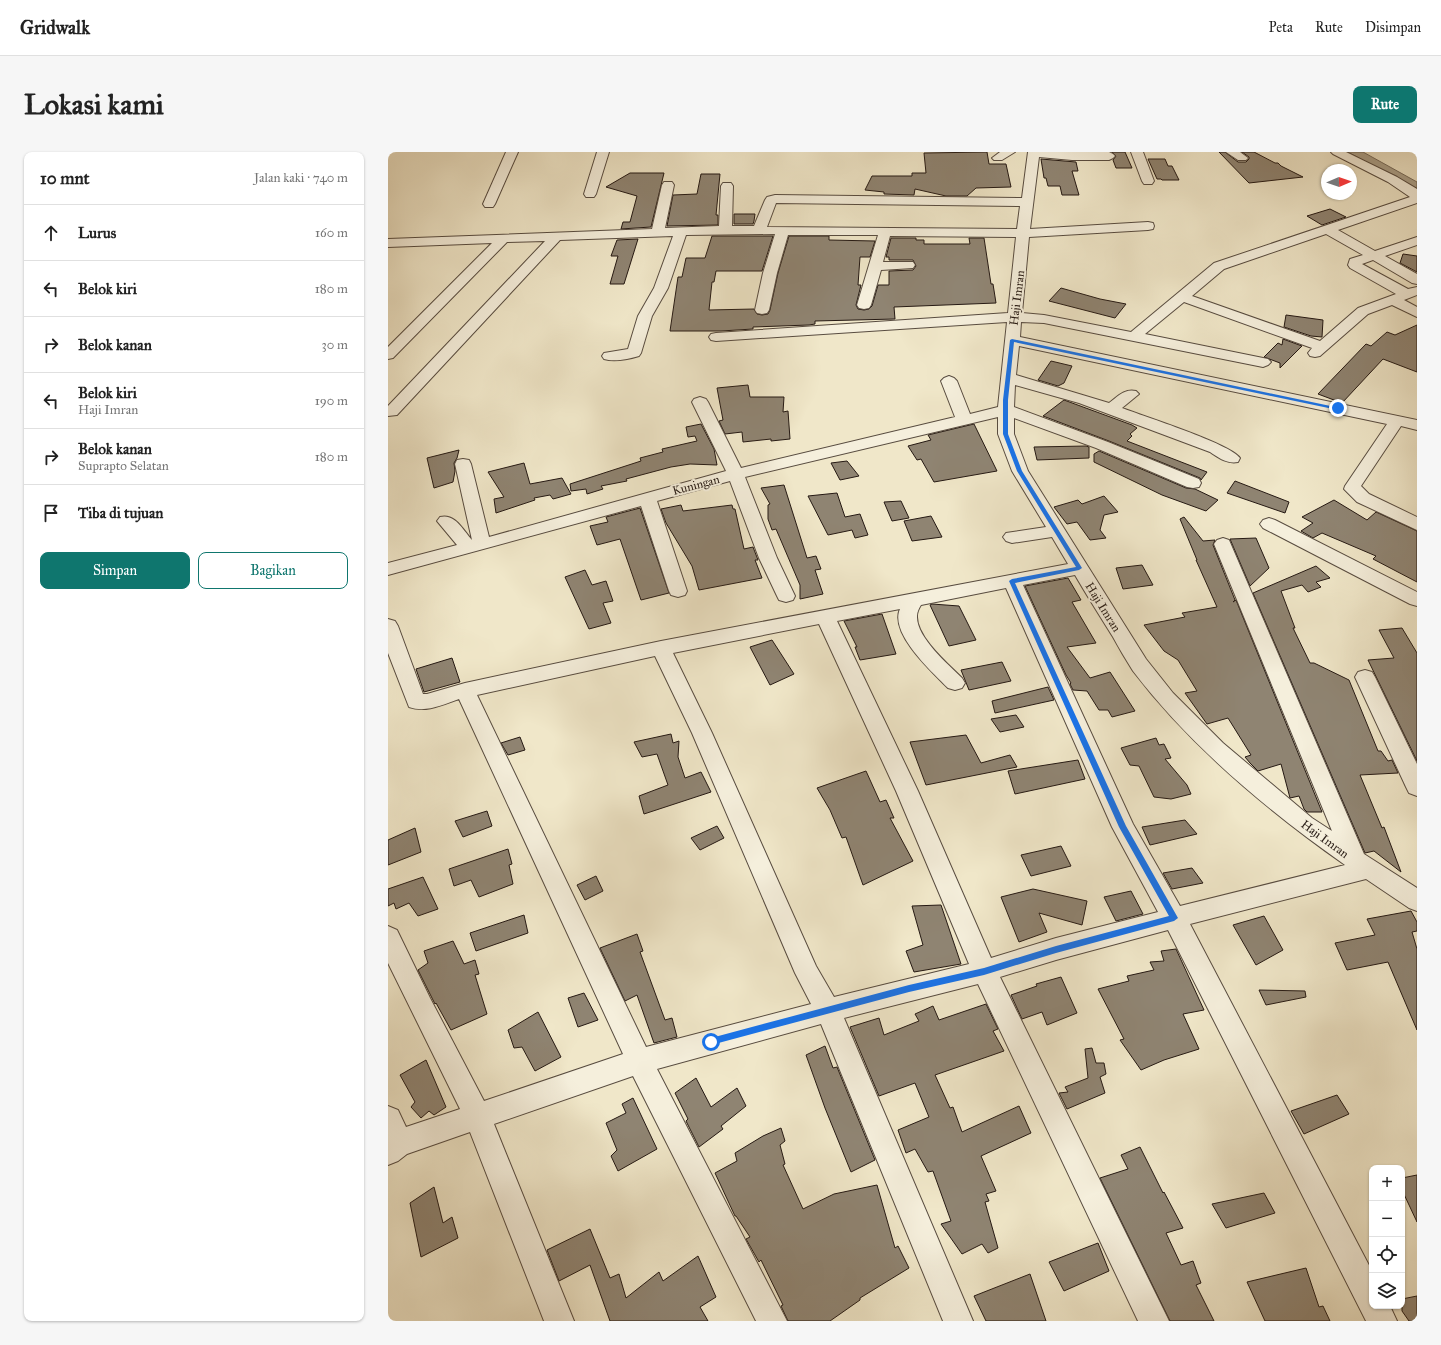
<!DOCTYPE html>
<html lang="id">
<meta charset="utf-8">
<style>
:root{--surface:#fff;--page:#f6f6f6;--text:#222;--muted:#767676;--line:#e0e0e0;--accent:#0f766e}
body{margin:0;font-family:"IM FELL Great Primer",serif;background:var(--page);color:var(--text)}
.controls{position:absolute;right:12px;bottom:12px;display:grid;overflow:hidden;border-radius:8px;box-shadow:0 1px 3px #0004}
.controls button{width:36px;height:36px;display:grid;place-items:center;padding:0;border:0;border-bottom:1px solid var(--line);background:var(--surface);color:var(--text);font:20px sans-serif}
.compass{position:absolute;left:933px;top:12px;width:36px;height:36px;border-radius:50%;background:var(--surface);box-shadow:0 1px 3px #0004;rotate:88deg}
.stop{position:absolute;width:12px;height:12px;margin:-9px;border:3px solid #1a73e8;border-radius:50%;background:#fff}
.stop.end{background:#1a73e8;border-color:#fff;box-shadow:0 1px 4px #0008}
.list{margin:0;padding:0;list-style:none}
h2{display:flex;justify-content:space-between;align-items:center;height:52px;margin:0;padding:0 16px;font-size:17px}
h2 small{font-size:13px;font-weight:400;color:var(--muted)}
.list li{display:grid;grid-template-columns:26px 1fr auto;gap:12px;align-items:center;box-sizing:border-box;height:56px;padding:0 16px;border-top:1px solid var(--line)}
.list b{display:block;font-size:15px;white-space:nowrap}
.list p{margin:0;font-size:13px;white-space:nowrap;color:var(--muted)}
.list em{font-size:13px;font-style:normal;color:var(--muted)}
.actions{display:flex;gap:8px;padding:12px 16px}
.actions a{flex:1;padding:9px 0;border:1px solid var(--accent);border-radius:8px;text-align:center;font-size:14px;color:var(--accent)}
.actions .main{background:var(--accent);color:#fff}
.icon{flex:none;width:22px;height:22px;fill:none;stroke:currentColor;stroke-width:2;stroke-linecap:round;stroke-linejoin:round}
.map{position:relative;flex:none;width:1029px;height:1169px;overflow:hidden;border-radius:8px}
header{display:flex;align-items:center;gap:24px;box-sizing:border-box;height:56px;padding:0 20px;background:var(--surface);border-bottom:1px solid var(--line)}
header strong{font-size:19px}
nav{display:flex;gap:22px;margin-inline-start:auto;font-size:14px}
.intro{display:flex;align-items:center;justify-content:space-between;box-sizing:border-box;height:96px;padding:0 24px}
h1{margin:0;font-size:28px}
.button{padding:10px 18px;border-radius:8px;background:var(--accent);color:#fff;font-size:14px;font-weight:700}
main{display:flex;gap:24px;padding:0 24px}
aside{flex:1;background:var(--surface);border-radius:8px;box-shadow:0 1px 3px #0004}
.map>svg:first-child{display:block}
.water{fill:#aba18b;stroke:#756b5b}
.building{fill:#8f8472;stroke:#251913}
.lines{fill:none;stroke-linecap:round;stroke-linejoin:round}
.minor-casing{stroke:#584c40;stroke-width:2}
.minor{fill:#f5efdc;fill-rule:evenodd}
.route{fill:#1a73e8}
.labels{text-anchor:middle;stroke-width:4;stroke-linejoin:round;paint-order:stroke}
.street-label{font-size:12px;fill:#251913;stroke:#f5efdc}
</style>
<header>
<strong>Gridwalk</strong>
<nav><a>Peta</a><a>Rute</a><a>Disimpan</a></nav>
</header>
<div class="intro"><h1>Lokasi kami</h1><a class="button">Rute</a></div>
<main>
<aside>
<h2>10 mnt<small>Jalan kaki · 740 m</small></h2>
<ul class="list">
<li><svg class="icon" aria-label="ahead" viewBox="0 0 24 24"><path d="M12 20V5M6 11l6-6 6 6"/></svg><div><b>Lurus</b></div><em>160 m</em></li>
<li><svg class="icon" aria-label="left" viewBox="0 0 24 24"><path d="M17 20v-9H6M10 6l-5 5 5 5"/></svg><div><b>Belok kiri</b></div><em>180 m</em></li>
<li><svg class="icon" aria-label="right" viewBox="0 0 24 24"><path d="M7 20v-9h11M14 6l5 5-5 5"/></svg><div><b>Belok kanan</b></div><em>30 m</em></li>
<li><svg class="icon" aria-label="left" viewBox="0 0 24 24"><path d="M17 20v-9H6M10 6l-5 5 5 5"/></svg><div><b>Belok kiri</b><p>Haji Imran</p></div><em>190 m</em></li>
<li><svg class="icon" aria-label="right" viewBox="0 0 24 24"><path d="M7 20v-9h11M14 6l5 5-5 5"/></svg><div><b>Belok kanan</b><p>Suprapto Selatan</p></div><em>180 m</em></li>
<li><svg class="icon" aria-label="arrive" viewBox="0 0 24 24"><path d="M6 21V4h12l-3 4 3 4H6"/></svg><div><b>Tiba di tujuan</b></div></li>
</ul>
<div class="actions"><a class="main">Simpan</a><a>Bagikan</a></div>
</aside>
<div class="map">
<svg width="1029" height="1169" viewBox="0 0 1029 1169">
<rect width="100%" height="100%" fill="#f0e7c9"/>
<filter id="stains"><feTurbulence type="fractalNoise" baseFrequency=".005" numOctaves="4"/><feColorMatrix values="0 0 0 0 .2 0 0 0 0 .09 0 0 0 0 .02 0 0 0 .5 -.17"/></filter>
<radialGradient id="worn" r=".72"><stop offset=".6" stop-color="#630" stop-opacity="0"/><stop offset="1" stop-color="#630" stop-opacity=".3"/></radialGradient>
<path class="water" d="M960 0H975L1029 30V38Z"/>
<path class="building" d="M599 0 601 12H618L623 35 588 36 579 44H558L527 37 526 43 496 42V40L477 38 484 24H524V21H538L536 1Z
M724 0H737L744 16H728L725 8 728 4Z
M831 0H837L850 10H858L861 7V5L854 0H866L887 11H890L893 14 915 25 861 31Z
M653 7 688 10 690 19H684L691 43H674L672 34H660L658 26H656Z
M760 7H777L780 14H784L791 28H774L773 27H769Z
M242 21H276L263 75 233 77 235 70H242L249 44 218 35Z
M313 22H332L328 63H330V73L279 74 285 43 309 42Z
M942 57 958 65 934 73 919 64Z
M346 62H367L366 69 365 72H346Z
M324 84H385L374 119H328L326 130H324L321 158 366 157 369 162 374 163 380 162 382 158 390 121 401 84H441V88L487 89 482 105H472L470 133H473L468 153 470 157 476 158 481 157 484 154 490 133H501V119L525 118 528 114 525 108H501V105H498L503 86H528V88H536V92H582L581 86H596L603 132H605L608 151 506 155 507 167 427 169V172L421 173 365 175V177L333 179H282L290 125H294L298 106H317Z
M250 87 236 132H222L230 104H223L229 88Z
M1015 102 1029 104V120L1012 111Z
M673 136 712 147 738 152 727 166 661 149Z
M898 163 935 168 934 185 923 184 896 175Z
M1029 173V220L995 207 954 251 930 242 978 192 983 194 999 180 1007 183Z
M895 187 914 194 892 216V211L876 205 890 191 894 193Z
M663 209 684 214 676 231 670 234 650 228Z
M360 233 362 245H396L395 260 400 259 402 287 383 289V287L355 290 354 280 337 282 331 269 335 268 329 236Z
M676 248 744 273 749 276 742 282 744 284 739 289 819 320 813 328 812 326 721 289 655 264Z
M313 272 326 297 329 313 302 312 283 315 238 327 239 329 213 334 215 337 199 342 198 337 183 339 182 332 253 309 252 306 275 300 274 297 309 289 307 284 300 285 298 275Z
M586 272 609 319 546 330 533 307 529 308 520 294 543 288 540 283Z
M698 294 701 295V306L649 308 646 295Z
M71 298 69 306 66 311 67 319 65 330 46 336 39 306Z
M711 299 798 336 807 337 830 348 818 359 774 343 706 310V302Z
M459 309 471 324 452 328 443 311Z
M136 311 142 332 174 326 183 342 165 347 162 343 146 346 147 348 108 361 106 347 116 345 100 320Z
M847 329 901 350 897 361 839 341Z
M396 333 419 406 428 404 433 417 427 418 435 442 412 447V433L388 377 384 378 380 367V353L382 352 373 336Z
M449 341 457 365 472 362 480 383 467 386 464 378 440 383 420 344Z
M716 344 730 360 716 363 712 378 718 386 702 388 689 370 679 372 666 355 690 348 694 352Z
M946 348 979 368 988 360 1029 379V430L985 407 988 404 934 381 925 386 913 379 925 371 914 365Z
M513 349 521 366 504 369 496 350Z
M293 353 295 359 344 353 345 357H347L356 397 365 395 370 408H367L374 426 311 438 304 414 278 371 273 357Z
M252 356 281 441 253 448 232 387 209 393 202 374 220 370 218 365Z
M543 364 554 385 524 389 516 369Z
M796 365 815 389 827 388 825 393 847 448 845 450 848 448 934 660H919L916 657 911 644 902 646 893 612 870 619 862 611 857 605 863 603 840 566 819 572 797 541 809 539 790 508 776 499 756 473 797 465 794 461 829 455 808 408H809L792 367Z
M868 386 881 416 862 434 842 387Z
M754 413 765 433 735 437 728 416Z
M928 414 942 426 928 430 933 435 920 440 914 433 893 439 907 476H905L922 511H926L961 528 990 599H993L1000 609 1004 608 1010 621 972 623 994 676 996 675 1013 720 986 699 977 701 865 441Z
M197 418 204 433 218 429 225 449 215 451 223 471 201 477 177 425Z
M680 426 693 448 684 450 708 491 679 495 702 526 722 520 747 559 724 565 720 558H711L699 539 685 538 682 532 683 531 678 523 637 434Z
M544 452 571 454 588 488 561 494 542 453Z
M494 462 508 502 472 508 467 495H469L456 469Z
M1014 476 1029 501V609L980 508 1006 506 991 478Z
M384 488 406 522 382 533 362 495Z
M64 506 72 530 36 540 28 517Z
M614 510 623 529 581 538 573 518Z
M660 535 666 548 607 561 604 549Z
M628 563 636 575 612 580 603 567Z
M283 582 285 591 291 589 290 605 297 626 313 620 323 640 256 662 251 644 280 633 269 602 254 605 246 590Z
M578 583 593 611 622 603 629 615 538 633 522 590Z
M132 585 137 598 120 603 113 591Z
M768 586 771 593 776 592 783 606 777 607 799 633 803 642 783 647 766 645 751 614 742 613 733 596Z
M690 608 697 627 627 642 620 619Z
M478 619 492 650 498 648 506 666H502L525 709 475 733 458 685 454 686 442 658 429 636Z
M99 659 104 674 75 685 67 669Z
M797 668 809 682 762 693 754 675Z
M329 674 336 686 312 698 303 686Z
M27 676 33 700 0 713V688Z
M673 694 683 714 643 724 633 703Z
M120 697 124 712 121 713 125 732 91 745 83 728 66 734 61 717Z
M804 716 815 731 784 737 775 721Z
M208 724 215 739 197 748 189 733Z
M35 725 50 757 30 764 21 751 8 757 6 751 0 754V737Z
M645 737 699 749 694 773 651 761 659 780 631 790 613 745Z
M743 739 755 762 728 769 716 745Z
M553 753 573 812 526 820 518 799 535 793 524 754Z
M1023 759 1029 770V779L1024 780 1029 797V878L1000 810 959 818 947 791 987 783 979 767Z
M136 763 140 781 88 799 82 781Z
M876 764 895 798 868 813 845 773Z
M249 782 255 799 252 800 277 868 284 866 289 885 266 891 249 843 237 849 212 796Z
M65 789 76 812 87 808 91 822 87 823 99 862 63 878 48 851 47 852 30 818 40 811 36 799Z
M788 797 816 858 795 862 811 897 776 908 753 918 732 888 736 887 710 837 741 829 739 824 766 818 762 810 776 809 773 799Z
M673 825 689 861 659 873 654 860 634 867 623 843 649 834 648 832Z
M871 838 917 839 918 845 878 853Z
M196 841 210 868 190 875 180 846Z
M598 852 610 877 605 879 616 899 547 923 562 956 565 955 574 980 631 954 643 981 593 1004 608 1039 598 1042 601 1049 597 1050 610 1096 600 1101 594 1092 574 1102 553 1072 563 1069 545 1019 540 1020 527 997 518 1001 510 978 541 965 527 931 491 944 462 875 491 866 496 883 531 869 527 862 545 854 551 868Z
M150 860 173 905 147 919 134 895 126 896 120 878Z
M437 894 445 916 449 915 487 1008 463 1020 437 956 418 903Z
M704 896 708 911H716L718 922 712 925 717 941 679 957 671 941 680 940 677 935 700 926 697 897Z
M38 908 58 955 46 963 41 959 33 966 23 955 27 950 12 923Z
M308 926 323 955 349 936 358 954 333 974 335 977 311 995 298 969 300 967 287 941Z
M949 943 961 962 916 982 903 959Z
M245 946 269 997 230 1019 223 1004 229 998 218 971 238 961 234 952Z
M393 976 397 989 392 993 397 1012 395 1013 415 1057 446 1042 489 1033 507 1096 510 1094 521 1116 472 1146V1148L442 1169H400L393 1154 395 1153 373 1108 371 1110 358 1087 362 1085 348 1064H347L327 1021 349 1009 347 1001 375 984Z
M752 995 775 1041 776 1040 795 1076 778 1081 793 1113 805 1109 813 1131 808 1133 826 1169H782L712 1026 740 1017 733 1003Z
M1029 1023V1070L1014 1038V1026Z
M46 1035 55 1071 64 1065 70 1086 33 1105 22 1051Z
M876 1041 887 1061 838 1076 824 1052Z
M202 1077 222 1126 231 1122 238 1146 271 1120 275 1129 310 1104 328 1145 312 1155 320 1169H222L202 1113 171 1129 159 1098Z
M710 1091 721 1119 676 1139 661 1110Z
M918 1116 931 1155 935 1154 942 1169H877L859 1130Z
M642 1122 658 1169H598L586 1144Z
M1029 1144V1169H1021L1014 1159V1147Z"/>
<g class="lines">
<g class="minor-casing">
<path id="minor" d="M118 0H130L107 52 105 55H97L95 52Z
M209 0H221L208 42 206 45H198L196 42Z
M612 0H627L614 8H606L604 6Z
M640 0H721L725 2 727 4 725 6 721 8H684L651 5 642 77 760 70 765 71 766 74 765 77 760 78 641 85 634 161 656 163 743 180 826 111 1022 45 1000 30 945 2 943 0H958L1009 25 1029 37V51L950 78 987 99 1029 85V93L997 104 1029 122V132L1024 131 985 108 974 112 1020 137 1029 135V143L1016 148 1029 155V165L1004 153 980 162 932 204 927 205 922 204 920 201 924 196 796 150 757 182 880 207 883 210 880 213 875 215 656 171 633 170 632 185 1029 268V278L1013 274 973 334 981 342 1029 365V378L969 350 956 337 957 334 999 272 631 194 628 223 721 251C729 245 737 236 748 239L751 242 734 256C755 264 843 292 852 306L850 310C839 312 831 306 822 300L691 251 627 233 626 255 720 290 811 327 813 331 811 335 805 336 799 335 708 296 626 266V282L640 319 758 507 785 541 835 591 924 666 944 679 826 392 829 388 835 386 841 388 976 702 1029 736V759L1021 756 978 727 802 772 984 1119V1154H1002L1009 1169H978L780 778 668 808 612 825 781 1169H750L590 832 456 866 585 1169H555L433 872 269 917 399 1169H368L245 924 106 972 186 1169H156L82 980 19 1002 10 1009 0 1013V954L10 958 18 975 72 957 0 811V774L9 778 42 846 96 949 235 902 71 547C54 553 38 561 21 555L0 501V467L7 469 10 474 35 542H39L77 531 273 489 680 412 664 385 624 391 618 389 615 385 618 381 658 375 624 319 610 282V265L357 325 389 406 407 444 405 448 398 450 391 448 389 444 371 406 342 329 269 349 299 439 297 443 290 445 283 443 281 439 253 354 0 423V411L69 393 49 369 52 365C67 361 75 378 84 388L67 312 69 308 75 307 81 308 83 312 101 385 338 319 304 250 306 247 312 245 318 247 320 250 353 316 567 265 553 229 556 226 561 224 566 226 569 229 582 262 610 255 619 170 328 189 323 188 321 185 323 182 328 181 620 161 628 85 502 84 495 110H525L527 113 525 116 493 118 483 153 481 156 476 157 471 156 469 153 490 83H400L389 121 381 158 379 161 374 162 369 161 367 158 375 121 387 82 298 83 280 136 264 164 253 201 251 204C241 207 226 210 216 207L214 204 216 201 240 197 250 164 266 136 285 84 172 88 9 263 0 264V254L157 89 119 90 5 206 0 207V195L104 91 0 95V87L264 77 274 33 276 30H284L286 33 277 76 331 74 333 34 335 31H343L345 34 344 74H366L377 48 379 45 387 43 634 46ZM388 51 632 54 629 77 379 75ZM938 82 975 103 962 107 960 113 962 116 1008 142 970 156 932 189 804 144 836 117ZM687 423C699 444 712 464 725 485 731 496 738 508 745 519 803 595 879 658 957 713L792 754 745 672 635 433ZM618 436 724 675 770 760 668 786 603 806 530 639 449 469 512 457C501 481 544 520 560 536L567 538 574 536 577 531 574 526C560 512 528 485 529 464 529 460 531 456 533 453ZM431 472 508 639 581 812 446 845 428 814 324 581 285 501ZM267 504 304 581 407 821 423 852 258 895 89 543Z
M743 0H755L766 29 764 32H756L754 29Z
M838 0H852L860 6 858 8H850Z
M881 366 887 368 1029 440V454L1022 452 875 376 872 372 875 368Z
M977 518 984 520 987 525 1029 612V644L1021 641 1018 635 967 525 970 520Z"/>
</g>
<use href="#minor" class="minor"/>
</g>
<path class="route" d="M624 187 952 256 950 258 626 190 620 248V282L634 319 694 416 691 418 627 431 738 674 790 766 786 769 668 801 596 823 521 840 323 893 321 892V887L323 886 521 833 596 816 668 794 781 764 731 675 621 429 624 427 688 415 629 319 615 282V248L622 188Z"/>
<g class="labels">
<g class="street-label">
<text transform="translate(629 146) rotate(-83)" y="4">Haji Imran</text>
<text transform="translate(308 333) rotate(-15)" y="4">Kuningan</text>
<text transform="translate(715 455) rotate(58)" y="4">Haji Imran</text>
<text transform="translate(937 687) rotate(36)" y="4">Haji Imran</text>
</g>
</g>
<rect width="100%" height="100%" filter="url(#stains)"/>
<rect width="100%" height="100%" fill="url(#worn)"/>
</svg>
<div class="controls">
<button>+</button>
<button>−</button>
<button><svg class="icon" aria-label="locate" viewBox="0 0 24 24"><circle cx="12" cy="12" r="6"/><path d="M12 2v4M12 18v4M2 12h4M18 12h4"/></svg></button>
<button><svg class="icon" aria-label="layers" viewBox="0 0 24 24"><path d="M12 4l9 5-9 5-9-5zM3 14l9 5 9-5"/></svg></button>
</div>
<svg class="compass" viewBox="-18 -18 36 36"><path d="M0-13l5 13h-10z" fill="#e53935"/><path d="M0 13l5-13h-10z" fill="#767676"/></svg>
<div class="stop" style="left:323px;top:890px"></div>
<div class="stop end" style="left:950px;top:256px"></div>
</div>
</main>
